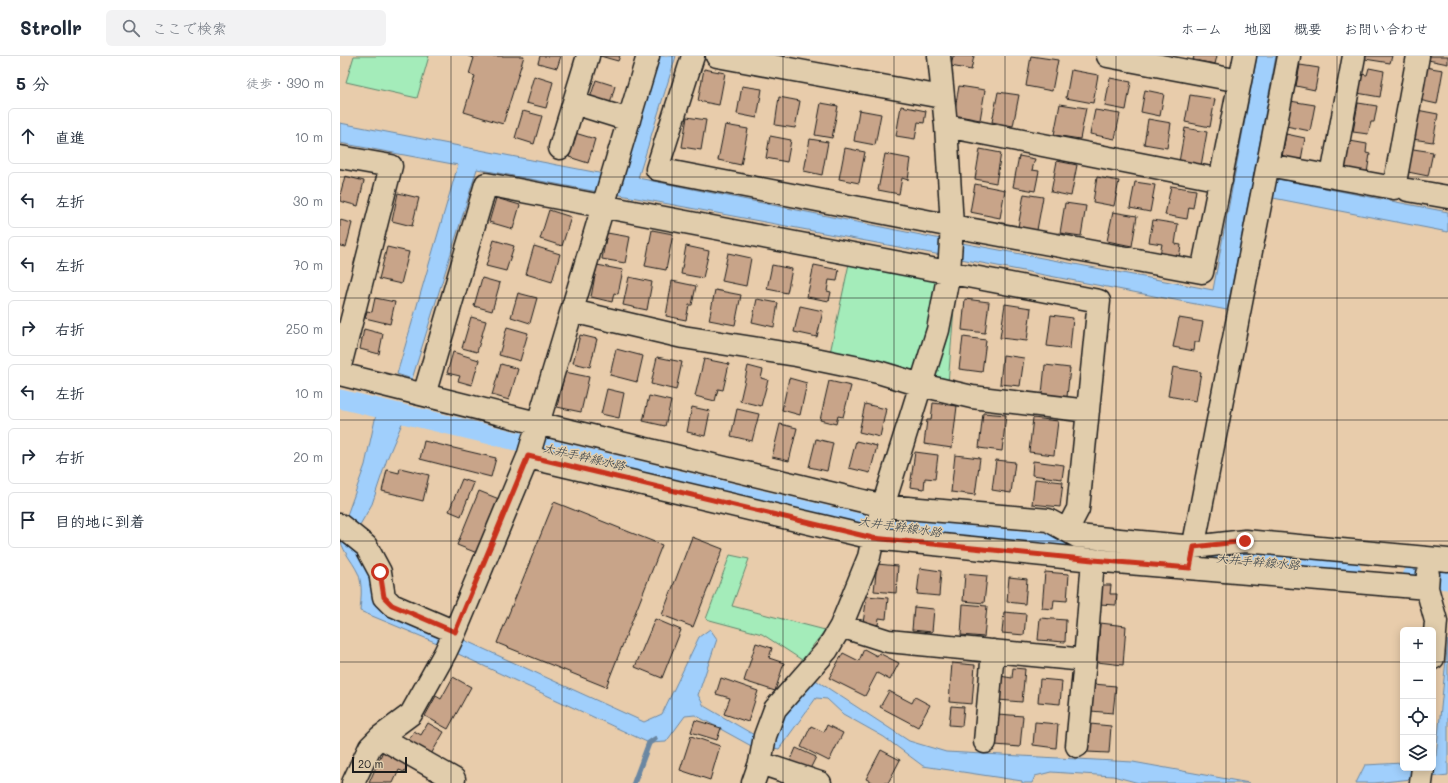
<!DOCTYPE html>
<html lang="ja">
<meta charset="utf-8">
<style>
:root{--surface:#fff;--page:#f2f2f3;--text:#1f2937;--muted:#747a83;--line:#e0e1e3}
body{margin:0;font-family:Mali,"Klee One",sans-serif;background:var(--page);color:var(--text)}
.controls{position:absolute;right:12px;bottom:12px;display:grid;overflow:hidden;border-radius:6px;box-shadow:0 2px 10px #0003}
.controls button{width:36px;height:36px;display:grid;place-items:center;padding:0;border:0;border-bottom:1px solid var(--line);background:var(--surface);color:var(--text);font:20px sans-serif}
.scale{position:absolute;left:12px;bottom:10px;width:55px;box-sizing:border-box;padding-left:4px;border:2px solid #1c1c1c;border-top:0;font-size:11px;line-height:14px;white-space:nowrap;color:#1c1c1c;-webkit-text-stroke:3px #e1cdac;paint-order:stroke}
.stop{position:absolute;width:12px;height:12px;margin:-9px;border:3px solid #c8321e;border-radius:50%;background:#fff}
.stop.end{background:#c8321e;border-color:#fff;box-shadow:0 1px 4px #0008}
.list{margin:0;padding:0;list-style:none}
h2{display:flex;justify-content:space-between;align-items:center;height:52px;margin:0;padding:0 16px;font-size:17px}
h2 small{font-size:13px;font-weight:400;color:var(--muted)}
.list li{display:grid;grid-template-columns:26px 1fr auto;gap:12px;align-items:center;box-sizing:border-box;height:56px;margin:0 8px 8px;padding:0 8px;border:1px solid var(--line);border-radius:6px}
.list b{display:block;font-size:15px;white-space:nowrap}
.list em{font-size:13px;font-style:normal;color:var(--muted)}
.icon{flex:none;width:22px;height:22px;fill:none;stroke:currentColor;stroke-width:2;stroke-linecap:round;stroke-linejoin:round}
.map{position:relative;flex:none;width:1108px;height:727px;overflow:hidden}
header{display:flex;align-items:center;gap:24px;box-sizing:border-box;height:56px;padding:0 20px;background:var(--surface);border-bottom:1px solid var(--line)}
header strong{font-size:19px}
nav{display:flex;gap:22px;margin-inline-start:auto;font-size:14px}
.search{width:280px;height:36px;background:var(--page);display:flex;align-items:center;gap:10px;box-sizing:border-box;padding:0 14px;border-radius:6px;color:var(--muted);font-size:15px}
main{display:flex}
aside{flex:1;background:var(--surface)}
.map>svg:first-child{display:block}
.green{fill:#a4ecba;stroke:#60846b}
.water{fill:#a0cffc;stroke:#6b87a2}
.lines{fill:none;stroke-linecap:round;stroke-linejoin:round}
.stream{stroke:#6b87a2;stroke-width:5.5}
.canal{stroke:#a0cffc;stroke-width:19}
.building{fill:#c8a489;stroke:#1c1c1c}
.minor-casing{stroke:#1c1c1c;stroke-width:25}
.minor{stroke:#e1cdac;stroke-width:22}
.route{stroke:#c8321e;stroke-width:5}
.grid{fill:none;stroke:#1c1c1c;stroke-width:1;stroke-opacity:0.55}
.labels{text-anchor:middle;stroke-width:3;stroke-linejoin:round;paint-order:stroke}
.water-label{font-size:12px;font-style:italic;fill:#364049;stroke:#e1cdac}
</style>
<header>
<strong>Strollr</strong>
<div class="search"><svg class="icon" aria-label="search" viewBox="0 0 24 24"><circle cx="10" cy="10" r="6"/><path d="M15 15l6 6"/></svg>ここで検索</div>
<nav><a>ホーム</a><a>地図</a><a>概要</a><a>お問い合わせ</a></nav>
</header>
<main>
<aside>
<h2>5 分<small>徒歩 · 390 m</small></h2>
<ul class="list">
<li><svg class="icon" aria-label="ahead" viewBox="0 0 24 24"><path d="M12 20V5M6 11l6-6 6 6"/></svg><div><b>直進</b></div><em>10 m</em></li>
<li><svg class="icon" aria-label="left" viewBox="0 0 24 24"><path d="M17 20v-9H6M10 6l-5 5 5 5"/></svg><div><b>左折</b></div><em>30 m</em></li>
<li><svg class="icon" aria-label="left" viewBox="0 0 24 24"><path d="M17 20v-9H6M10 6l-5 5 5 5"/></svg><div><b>左折</b></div><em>70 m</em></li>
<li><svg class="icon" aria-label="right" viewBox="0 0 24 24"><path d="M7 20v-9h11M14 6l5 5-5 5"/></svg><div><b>右折</b></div><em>250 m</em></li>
<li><svg class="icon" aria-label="left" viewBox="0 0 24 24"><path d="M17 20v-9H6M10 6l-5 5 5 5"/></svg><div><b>左折</b></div><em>10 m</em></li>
<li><svg class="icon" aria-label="right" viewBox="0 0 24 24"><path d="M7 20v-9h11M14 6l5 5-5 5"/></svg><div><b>右折</b></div><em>20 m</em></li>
<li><svg class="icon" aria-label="arrive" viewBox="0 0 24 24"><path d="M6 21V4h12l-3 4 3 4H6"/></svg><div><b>目的地に到着</b></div></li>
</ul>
</aside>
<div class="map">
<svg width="1108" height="727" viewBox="0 0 1108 727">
<rect width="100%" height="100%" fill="#e8ccab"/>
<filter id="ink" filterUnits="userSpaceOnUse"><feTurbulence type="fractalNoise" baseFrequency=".025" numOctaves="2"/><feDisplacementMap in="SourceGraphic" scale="8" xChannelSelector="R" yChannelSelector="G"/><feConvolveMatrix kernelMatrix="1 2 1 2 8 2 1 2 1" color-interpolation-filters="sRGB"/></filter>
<g filter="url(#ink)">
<path class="green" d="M14 0H89L77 42 6 26Z
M510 203 598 219 591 262 574 315 490 297Z
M614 252 608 329 596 326 594 314Z
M390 499 409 503 392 550 485 574 462 604 422 578 366 563Z"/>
<path class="water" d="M317 0H336L298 122 601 183V199L275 138Z
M917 0H936L914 118 917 119 914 138 910 137 887 254 621 203 622 187 873 234Z
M0 67 264 118 258 136 137 113 72 323 57 318 118 109 0 87Z
M932 122 1108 156V176L928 141Z
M36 359 63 365 47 403 32 448 17 474 6 462 25 409Z
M0 479 9 486 28 512 37 548 106 578 102 589 20 555C21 543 23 529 18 517 12 504 0 493 0 479Z
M370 573 377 583 358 639 364 650 416 680 415 692 355 659 345 660 326 686 309 687 116 597 124 584 304 666 322 658 359 581Z
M1108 584V719L1091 721 1093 703 1096 700Z
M474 623 569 685 606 696 793 706 909 727H799L773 720 711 716 695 720 692 727H682V725L583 710 544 681 503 658 487 643 476 642 439 693 429 691 446 654Z
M1063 707V712H1074L1072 723 1034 727H1016L1025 709Z"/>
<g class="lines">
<path class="stream" d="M294 727 309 687 315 683"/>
<path class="canal" d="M0 343 523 468 557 473 757 491
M837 499 1012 515
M1072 520 1108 524"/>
</g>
<path class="building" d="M128 0H184L163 68 124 56 135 20 129 18 134 2Z
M200 0H221L217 12 198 7Z
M260 0H280L278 5Z
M613 0H634L631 14 611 10Z
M691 0 718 4 712 35 686 30Z
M854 0H877L875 8 853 4Z
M1026 0H1052L1050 7 1025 3Z
M1088 0H1108V8L1088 4Z
M960 9 979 12 975 34 956 30Z
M1085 11 1103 14 1097 48 1079 44Z
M1029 12 1044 15 1040 41 1017 37 1021 18 1027 19Z
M364 13 385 17 379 49 358 45Z
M731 14 758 19 753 47 726 42Z
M194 20 213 26 206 52 186 47Z
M770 22 791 26 786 54 765 50Z
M256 24 275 30 270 48 250 42Z
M402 30 422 33 417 62 397 58Z
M619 30 645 34 640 64 614 59Z
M805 34 824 38 820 60 801 56Z
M658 36 679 39 673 70 652 66Z
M850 39 875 43 870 71 845 66Z
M439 41 460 45 455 72 435 69Z
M950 45 975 49 970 75 946 70Z
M481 47 498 50 492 82 475 79Z
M1018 47 1037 50 1034 66H1031L1028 78 1013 76Z
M720 48 746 52 740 83 714 79Z
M561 50 586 55 584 67 578 66 575 83 556 80Z
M519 54 541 58 535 89 514 85Z
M755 54 780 58 775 83 750 78Z
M1077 54 1098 58 1093 86 1072 83Z
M183 55 202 60 194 88 175 82Z
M347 61 366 64 361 94 342 91Z
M808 63 831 67 827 92 804 88Z
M385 69 408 73 401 109 378 104Z
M845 72 867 76 861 110 839 106Z
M235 77 255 83 248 107 229 101Z
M946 78 965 82 961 104 942 101Z
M430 80 451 84 447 106 426 102Z
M470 83 488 86 482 119 464 115Z
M1010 85 1027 88 1026 97 1030 98 1027 117 1005 113Z
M505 92 525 96 519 127 499 123Z
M640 93 661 97 656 127 635 123Z
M1073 93 1093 96 1088 120 1068 116Z
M545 98 571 103 568 124 562 122 559 138 538 134Z
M679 100 695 103 692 114 699 115 695 135 673 131Z
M717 105 737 109 731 140 711 136Z
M5 120 24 125 18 150 0 145V139Z
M757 121 779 125 774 150 753 146Z
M795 126 815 129 810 156 790 152Z
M635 128 665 134 660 162 630 156Z
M831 130 856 134 853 152 849 151 847 163 825 159Z
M58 137 79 142 72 170 52 165Z
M684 138 703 141 697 174 678 171Z
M156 142 180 149 173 173 149 166Z
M725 147 746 150 741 180 720 177Z
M209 154 231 161 222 190 200 183Z
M773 156 797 160 792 190 767 185Z
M0 164 12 167 6 191 0 190Z
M813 164 838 168 835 188 841 189 839 202 820 199 822 188 809 186Z
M312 174 333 178 326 214 305 210Z
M267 177 290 181 285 207 262 203Z
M154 184 174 190 166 215 146 210Z
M194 190 220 198 212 226 186 218Z
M346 190 369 195 363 222 341 218Z
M47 191 69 196 61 228 39 223Z
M388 197 411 202 406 230 382 225Z
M257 209 283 214 278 238 274 237 272 246 251 241Z
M432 209 452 213 447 237 427 233Z
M474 209 499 214 497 225 489 224 487 235 491 236 489 245 467 241Z
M289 221 312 226 307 254 283 249Z
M142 222 160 227 152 255 134 250Z
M332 225 356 230 352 249H349L346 264 326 260Z
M375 234 401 239 395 269 369 264Z
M178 237 197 242 190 267 171 261Z
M35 242 55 246 50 268 25 262 27 255 32 256Z
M417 243 438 247 434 271 412 266Z
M625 243 649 246 645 277 622 274Z
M665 248 691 252 687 285 660 282Z
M460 250 483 255 477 281 454 276Z
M711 259 733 262 730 293 707 290Z
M131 261 146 265 137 296 122 292Z
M839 262 863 266 859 286H855L854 295 833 291Z
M167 271 188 277 180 305 159 299Z
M24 273 43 278 39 298 20 293Z
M240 279 257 283 250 311 233 307Z
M623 281 646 284 642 316 619 313Z
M276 293 303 300 297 326 270 319Z
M113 296 139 304 132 329 118 325 120 320 107 317Z
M663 299 684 302 680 330 660 328Z
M317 301 342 306 336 334 311 328Z
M364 303 389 308 383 334 378 333 375 345 355 340Z
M161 308 178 313 169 344 152 339Z
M705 309 730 312 727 341 702 338Z
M408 310 423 314 421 322 428 324 421 350 400 345Z
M833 311 861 316 856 345 828 340Z
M225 316 249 321 241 356 217 351Z
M449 322 467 327 460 359 442 354Z
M489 325 511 330 503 361 498 360 496 368 480 364Z
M267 333 284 337 279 362 261 358Z
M309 340 331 345 325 370 303 365Z
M593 347 617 350 612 392 584 388 587 364H591Z
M525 348 546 353 540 381 519 376Z
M352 351 370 355 365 380 347 376Z
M397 353 419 358 412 385 391 380Z
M643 357 666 359 662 395 639 392Z
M693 362 718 365 714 399 689 396Z
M440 368 457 372 449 405 432 401Z
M476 383 493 387 487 415 469 411Z
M84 385 156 402 151 421 80 403Z
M516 385 537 390 530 417 509 412Z
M575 396 598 399 595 423 585 422 584 433 570 431Z
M615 399 640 402 635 439 611 436Z
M656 404 675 406 671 437 652 434Z
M693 405 724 409 722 423 692 419Z
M60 412 89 419 83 445 42 435 47 414 59 417Z
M122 423 134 427 121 460 109 455Z
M695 423 723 426 720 451 692 448Z
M139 435 159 443 137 497 117 489Z
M214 446 322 489 266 631 157 587Z
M352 481 383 493 353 571 322 559Z
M537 508 558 510 556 537 534 535Z
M580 512 601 515 599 540 577 538Z
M705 516 729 518 727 545 714 544 713 553 702 552Z
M625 518 647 520 644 547 623 545Z
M669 521 687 523 685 548 667 546Z
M761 529H771L770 538H777L776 549 759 548Z
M527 540 548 542 546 563 539 562 538 569 523 567Z
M623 548 647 550 644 581 621 579Z
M574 551 594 553 592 576 572 574Z
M664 556 686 558 684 579 662 577Z
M700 562 726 564 725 586 698 584Z
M315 563 341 574 322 622 295 611Z
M760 567 786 570 783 609 757 606Z
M416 587 432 592 429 602 444 607 435 635 404 625Z
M524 593 537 600 539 597 559 607 550 624 537 617 525 640 489 622 503 597 519 605Z
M612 607 635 609 632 648 609 646Z
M673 612 685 613 682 646 658 644 660 620 672 622Z
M113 621 131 631 108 673 85 660 96 640 101 643Z
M381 622 418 635 408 666 384 658 390 642 376 638Z
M700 623 722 625 720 648 698 646Z
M753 628 776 630 773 657 751 655Z
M549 635 572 647 575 641 590 649 578 671 540 651Z
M611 650 624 651 622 670 609 669Z
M658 658 683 660 680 691 655 689Z
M355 664 381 672 377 684 351 676Z
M695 666 718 668 716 692 693 689Z
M88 667 104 676 90 700 67 687 74 675 81 679Z
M750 668 771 670 769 697 747 696Z
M487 669 503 677 489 705 461 691 471 670 484 676Z
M351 680 380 690 370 724 340 714Z
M456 692 476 701 469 715 450 706Z
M541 694 560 704 548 727H534L526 723Z
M43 695 69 706 64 716 59 714 53 727H29Z"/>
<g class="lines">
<g class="minor-casing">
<path id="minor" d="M353 0 317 113 612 170 862 216 905 0
M377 0 602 41
M768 0 900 25
M234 47 289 64
M606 70 881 124
M220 92 248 0
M0 101 51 110 0 310
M928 109 1054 132 1078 0
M992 120 1014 0
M1068 134 1108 141
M232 255 343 281 456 299 538 316 581 329 632 341 748 355
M0 318 197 367 544 450 708 464 737 480 854 491 905 485 1108 504
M84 339 146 128 759 245 738 453 727 474
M188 401 533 482 753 504 1087 532
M0 469 26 490 40 516 44 541 52 549 115 576
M851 503 949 0
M1088 518 1087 532 1096 565 1093 602
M501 570 548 585 745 604 753 504
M40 681 114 723
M645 686 653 595
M737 690 745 604
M420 707 480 727
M13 727 30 691 40 681 71 658 105 597 115 576 188 401 308 0
M413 727 420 707 425 680 435 653 487 594 501 570 529 501 533 482 598 274 609 216 612 170 606 70 599 0
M1081 727 1083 712"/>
</g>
<use href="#minor" class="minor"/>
</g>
</g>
<g class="lines" filter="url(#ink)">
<path class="route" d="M40 516 44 541 52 549 115 576 188 400 533 482 753 504 850 512 854 491 905 485"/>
</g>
<path class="grid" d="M111 0V727M222 0V727M332 0V727M443 0V727M554 0V727M665 0V727M776 0V727M886 0V727M997 0V727M0 121H1108M0 242H1108M0 364H1108M0 485H1108M0 606H1063M1093 606H1108"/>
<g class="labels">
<g class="water-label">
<text transform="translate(244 401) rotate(13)" y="4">大井手幹線水路</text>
<text transform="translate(560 471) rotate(8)" y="4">大井手幹線水路</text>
<text transform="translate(918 506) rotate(5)" y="4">大井手幹線水路</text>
</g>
</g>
</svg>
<div class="controls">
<button>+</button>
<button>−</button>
<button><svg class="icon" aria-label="locate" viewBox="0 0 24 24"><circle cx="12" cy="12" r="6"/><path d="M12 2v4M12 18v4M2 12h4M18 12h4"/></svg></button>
<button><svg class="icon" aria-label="layers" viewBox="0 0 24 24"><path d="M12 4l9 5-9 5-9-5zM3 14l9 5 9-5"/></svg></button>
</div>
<div class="scale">20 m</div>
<div class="stop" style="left:40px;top:516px"></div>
<div class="stop end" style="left:905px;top:485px"></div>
</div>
</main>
